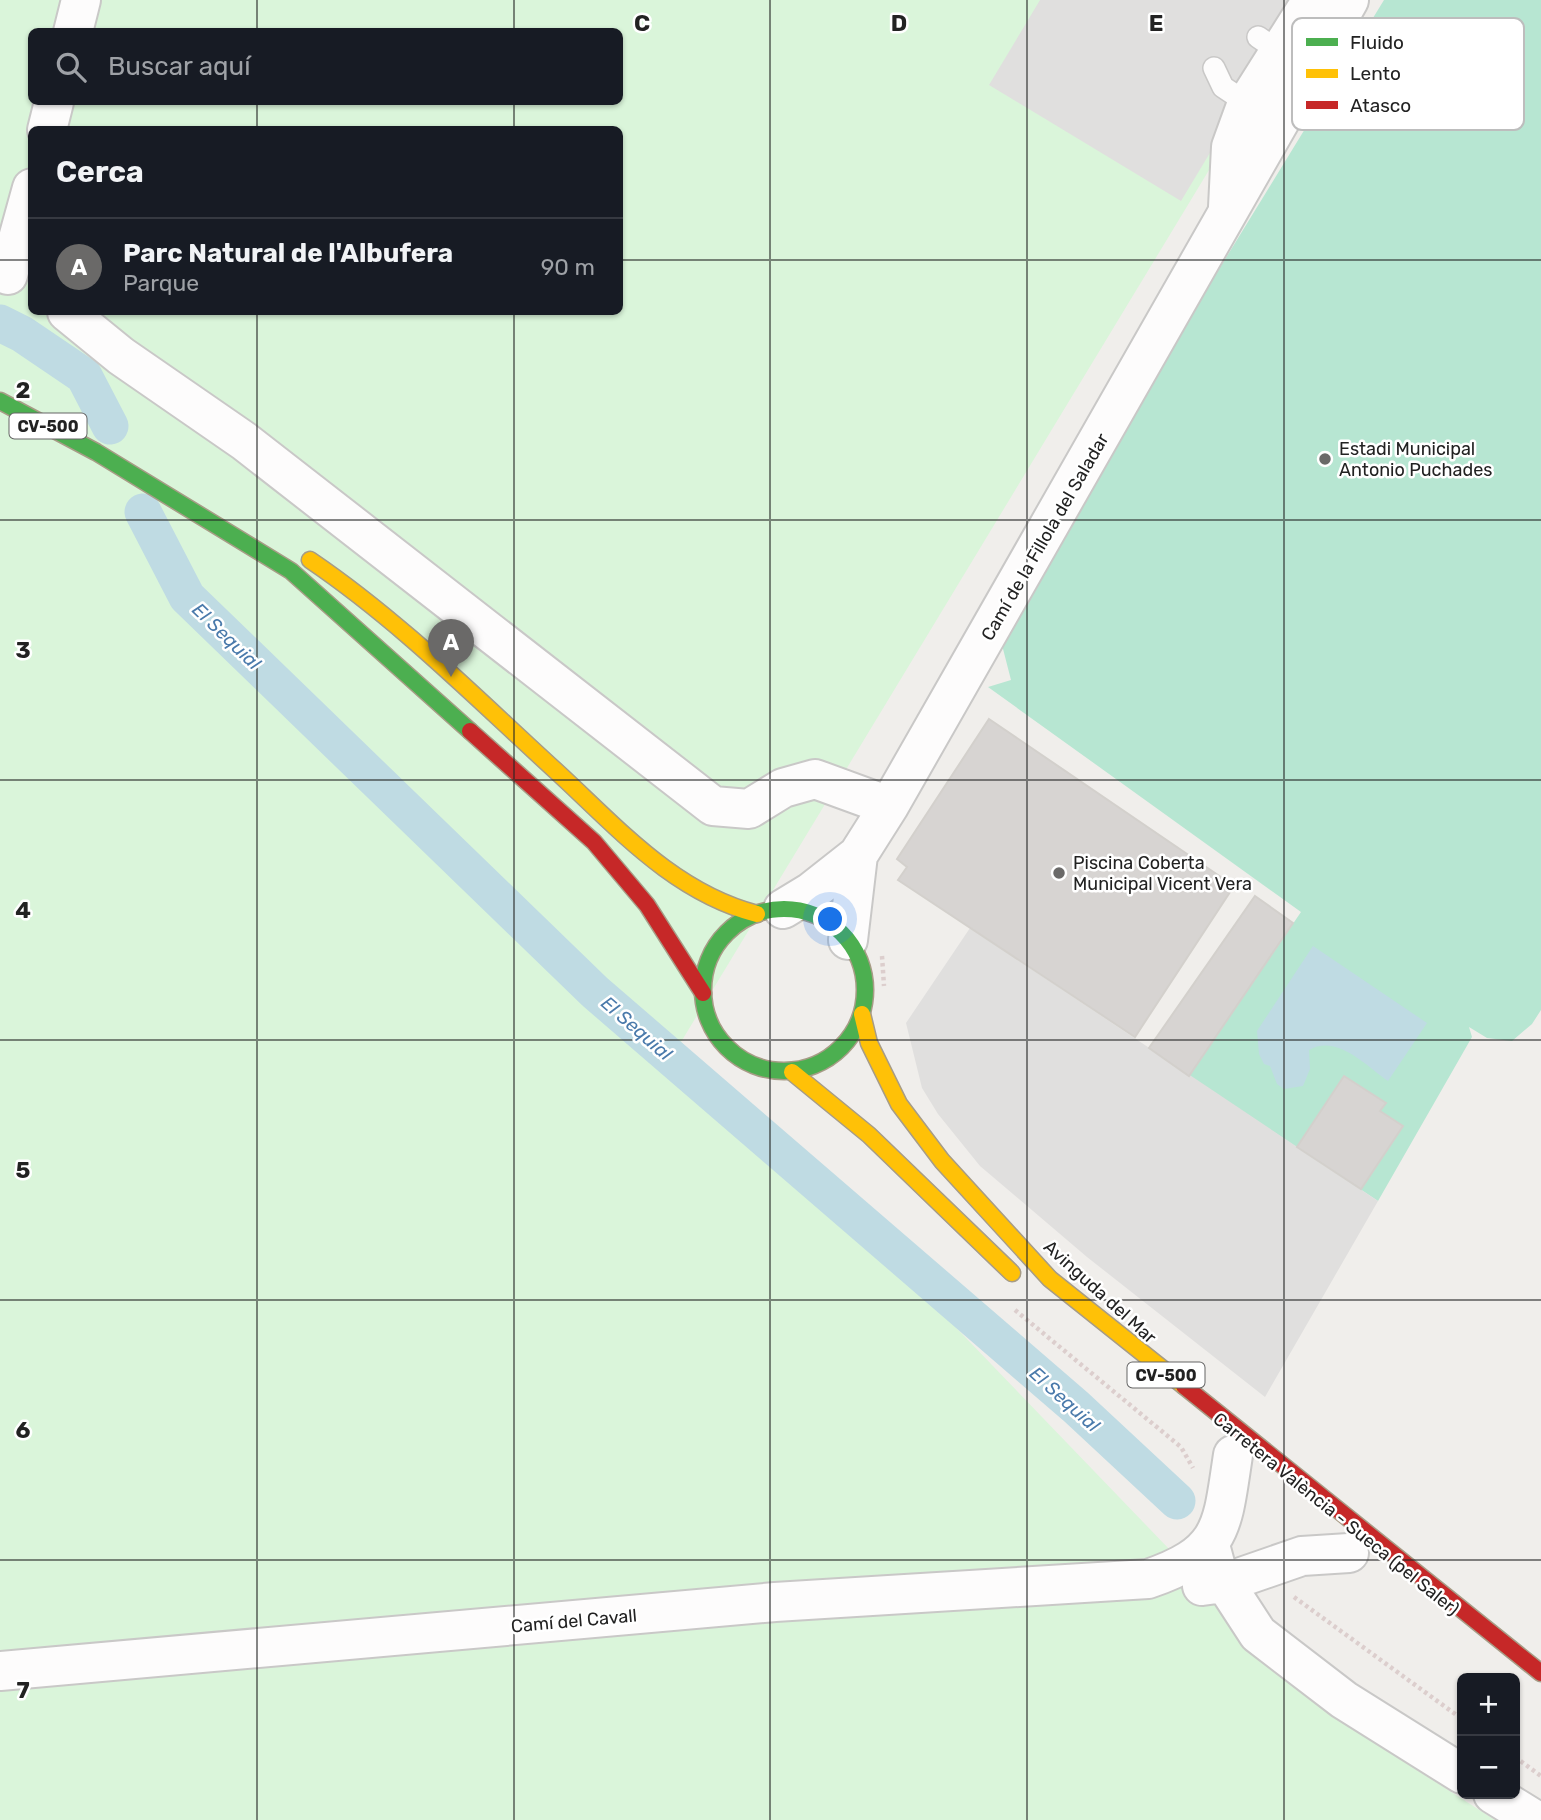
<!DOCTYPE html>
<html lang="es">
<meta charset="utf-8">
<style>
:root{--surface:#171b24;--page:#242831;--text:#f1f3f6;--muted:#9ea1a6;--line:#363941;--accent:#6a6968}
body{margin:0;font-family:Rubik,sans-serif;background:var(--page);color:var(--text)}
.controls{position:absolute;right:21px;bottom:21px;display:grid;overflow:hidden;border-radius:10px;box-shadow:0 2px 5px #0004}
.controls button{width:63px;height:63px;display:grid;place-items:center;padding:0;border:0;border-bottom:2px solid var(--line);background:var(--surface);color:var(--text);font:35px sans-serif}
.you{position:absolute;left:831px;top:920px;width:24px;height:24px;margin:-18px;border:5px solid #fff;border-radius:50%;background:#1a73e8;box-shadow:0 0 0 10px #1a73e833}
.badge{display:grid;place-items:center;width:46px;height:46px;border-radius:50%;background:var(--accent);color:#fff;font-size:23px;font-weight:700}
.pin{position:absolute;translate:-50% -58px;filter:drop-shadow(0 2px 4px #0008)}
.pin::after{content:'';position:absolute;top:37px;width:24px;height:21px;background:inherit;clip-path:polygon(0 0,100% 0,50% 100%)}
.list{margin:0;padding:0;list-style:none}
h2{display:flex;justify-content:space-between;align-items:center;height:91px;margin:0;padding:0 28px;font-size:30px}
h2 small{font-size:23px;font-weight:400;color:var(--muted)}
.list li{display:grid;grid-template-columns:46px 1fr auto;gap:21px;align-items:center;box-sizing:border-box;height:98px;padding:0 28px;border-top:2px solid var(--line)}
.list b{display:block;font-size:26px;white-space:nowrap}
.list p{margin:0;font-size:23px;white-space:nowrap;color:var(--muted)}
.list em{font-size:23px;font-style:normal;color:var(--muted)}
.icon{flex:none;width:38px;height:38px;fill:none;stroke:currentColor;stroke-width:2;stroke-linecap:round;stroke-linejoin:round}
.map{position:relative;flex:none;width:1541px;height:1820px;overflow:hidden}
.search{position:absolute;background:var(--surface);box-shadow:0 2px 5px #0004;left:28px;top:28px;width:595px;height:77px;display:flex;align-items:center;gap:18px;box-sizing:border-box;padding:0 24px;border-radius:10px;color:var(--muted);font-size:26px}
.panel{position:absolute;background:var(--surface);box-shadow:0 2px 5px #0004;left:28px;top:126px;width:595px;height:189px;border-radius:10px}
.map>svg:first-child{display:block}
.park{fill:#daf5da;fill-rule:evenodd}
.pitch{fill:#b7e6d2}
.parking{fill:#e0dfde}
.water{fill:#bfdbe3}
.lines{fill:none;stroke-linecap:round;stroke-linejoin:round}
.canal{stroke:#bfdbe3;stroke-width:37}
.building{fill:#d7d4d2;stroke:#d3d0cc;stroke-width:2}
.lane-casing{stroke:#c9c8c7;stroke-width:24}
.street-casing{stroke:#c9c8c7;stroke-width:42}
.fast-casing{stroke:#a79c86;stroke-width:19}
.slow-casing{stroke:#a79c86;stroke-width:19}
.jam-casing{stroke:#a79c86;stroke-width:19}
.path{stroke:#dccecd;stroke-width:4.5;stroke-dasharray:3.5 3.5;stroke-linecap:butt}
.lane{stroke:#fdfcfc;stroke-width:21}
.street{stroke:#fdfcfc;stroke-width:38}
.fast{stroke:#4caf50;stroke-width:16}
.slow{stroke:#ffc107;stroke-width:16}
.jam{stroke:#c62828;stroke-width:16}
.grid{fill:none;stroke:#222;stroke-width:2;stroke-opacity:0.55}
.poi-dot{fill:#6a6968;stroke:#fff;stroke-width:2.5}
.labels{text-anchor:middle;stroke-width:5;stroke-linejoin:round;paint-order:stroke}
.shield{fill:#fff;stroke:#646464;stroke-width:2}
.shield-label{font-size:16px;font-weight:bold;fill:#222}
.poi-label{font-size:18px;fill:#222;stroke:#fff;text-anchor:start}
.street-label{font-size:18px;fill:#222;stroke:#fff}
.water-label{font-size:19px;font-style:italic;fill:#4a7aab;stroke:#fff}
.key{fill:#fff;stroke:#bdbdbd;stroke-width:2}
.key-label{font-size:19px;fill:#222}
.grid-label{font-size:23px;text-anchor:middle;font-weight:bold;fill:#222;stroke:#fff;stroke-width:5;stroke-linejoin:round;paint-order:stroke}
</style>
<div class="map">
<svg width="1541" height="1820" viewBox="0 0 1541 1820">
<rect width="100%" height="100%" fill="#f0eeeb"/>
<path class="park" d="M0 0H1312L681 1042 1325 1711 1495 1820H0ZM32 32H620V102H32ZM32 130H620V312H32Z"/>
<path class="pitch" d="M1384 0H1541V1010L1532 1024 1512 1041 1487 1038 1469 1027 1472 1037 1378 1201 1189 1076 1301 912 988 687 1011 680 1002 645 1216 274Z"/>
<path class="parking" d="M1040 0H1302L1181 201 989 85Z
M970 928 1378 1201 1265 1397 1087 1257 980 1166 938 1114 922 1088 906 1023Z"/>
<path class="water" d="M1313 946 1427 1023 1388 1081C1365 1065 1337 1034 1309 1050L1310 1069 1303 1086 1284 1089 1277 1084 1270 1066 1264 1064 1259 1054 1257 1031Z"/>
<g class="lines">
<path class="canal" d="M0 323 22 334 84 376 110 426
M143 512 187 597 595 992 1076 1407 1177 1501"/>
</g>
<path class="building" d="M989 719 1234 886 1135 1037 898 880 907 867 897 859Z
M1255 896 1293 923 1189 1076 1149 1048Z
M1344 1076 1386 1103 1380 1111 1403 1126 1361 1189 1297 1147Z"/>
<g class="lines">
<g class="lane-casing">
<path id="lane" d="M1258 37 1280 52 1279 61
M1214 68 1223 87 1247 103 1254 100"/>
</g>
<g class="street-casing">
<path id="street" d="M73 32 81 0
M47 130 54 102
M1228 207 1231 147 1247 103 1312 0
M8 275 32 188
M67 312 121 356 244 441 713 806 749 809 783 788 815 779 889 806
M783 909 811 892 858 855 889 806 1349 0
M848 940 858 855
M1210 1545 1217 1571 1258 1634 1344 1700 1462 1774
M1202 1586 1224 1583 1302 1556 1349 1553
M0 1671 775 1602 1148 1579C1224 1553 1222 1527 1233 1455
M1493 1794 1535 1820"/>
</g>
<g class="fast-casing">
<path id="fast" d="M0 401 96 452 291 571 470 731
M703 990a81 81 0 1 1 162 0a81 81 0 1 1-162 0Z"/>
</g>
<g class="slow-casing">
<path id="slow" d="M310 560C400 621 476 698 556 771 618 828 673 892 757 914
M862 1014 869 1043 899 1104 942 1161 1050 1279 1184 1386
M792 1072 869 1135 1012 1273"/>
</g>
<g class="jam-casing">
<path id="jam" d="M470 731 594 842 647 905 703 993
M1184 1386 1541 1673"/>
</g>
<path class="path" d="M882 956 884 986
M1015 1310 1181 1447 1193 1468
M1294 1597 1462 1719
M1515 1757 1541 1776"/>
<use href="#lane" class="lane"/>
<use href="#street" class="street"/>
<use href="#fast" class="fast"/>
<use href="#slow" class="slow"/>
<use href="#jam" class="jam"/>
</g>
<path class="grid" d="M257 0V32M514 0V32M770 0V1820M1027 0V1820M1284 0V1820M257 102V130M514 102V130M0 260H32M620 260H1541M257 312V1820M514 312V1820M0 520H1541M0 780H1541M0 1040H1541M0 1300H1541M0 1560H1541"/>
<g class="poi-dot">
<circle cx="1325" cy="459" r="7"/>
<circle cx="1059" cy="873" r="7"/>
</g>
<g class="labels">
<g class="shield">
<rect x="9.5" y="413.5" width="77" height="25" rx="5"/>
<rect x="1127.5" y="1362.5" width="77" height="25" rx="5"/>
</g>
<g class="shield-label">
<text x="48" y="432">CV-500</text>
<text x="1166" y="1381">CV-500</text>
</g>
<g class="poi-label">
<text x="1339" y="455">Estadi Municipal<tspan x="1339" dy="21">Antonio Puchades</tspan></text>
<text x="1073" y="869">Piscina Coberta<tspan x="1073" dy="21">Municipal Vicent Vera</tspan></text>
</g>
<g class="street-label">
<text transform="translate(1045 537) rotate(-60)" y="6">Camí de la Fillola del Saladar</text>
<text transform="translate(1100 1292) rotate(42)" y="6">Avinguda del Mar</text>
<text transform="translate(1336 1514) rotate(39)" y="6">Carretera València - Sueca (pel Saler)</text>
<text transform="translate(574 1621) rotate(-5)" y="6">Camí del Cavall</text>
</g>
<g class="water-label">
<text transform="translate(227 636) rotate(44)" y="7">El Sequial</text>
<text transform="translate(637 1028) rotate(41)" y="7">El Sequial</text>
<text transform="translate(1065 1399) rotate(42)" y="7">El Sequial</text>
</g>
</g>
<rect x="1292" y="18" width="232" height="112" rx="10" class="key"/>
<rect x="1306" y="38" width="32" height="8" fill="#4caf50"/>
<rect x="1306" y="69" width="32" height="9" fill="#ffc107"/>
<rect x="1306" y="101" width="32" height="8" fill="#c62828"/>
<g class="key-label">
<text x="1350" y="49">Fluido</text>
<text x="1350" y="80">Lento</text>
<text x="1350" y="112">Atasco</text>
</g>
<g class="grid-label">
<text x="642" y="31">C</text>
<text x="899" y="31">D</text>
<text x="1156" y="31">E</text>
<text x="23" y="398">2</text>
<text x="23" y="658">3</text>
<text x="23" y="918">4</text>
<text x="23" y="1178">5</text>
<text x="23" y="1438">6</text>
<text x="23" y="1698">7</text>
</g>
</svg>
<div class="controls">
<button>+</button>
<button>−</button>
</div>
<div class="you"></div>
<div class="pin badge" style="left:451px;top:677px">A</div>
<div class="search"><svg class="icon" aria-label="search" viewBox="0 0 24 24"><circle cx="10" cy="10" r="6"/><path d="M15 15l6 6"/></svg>Buscar aquí</div>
<section class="panel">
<h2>Cerca<small></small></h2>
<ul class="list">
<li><span class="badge">A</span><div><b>Parc Natural de l'Albufera</b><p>Parque</p></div><em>90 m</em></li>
</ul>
</section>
</div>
